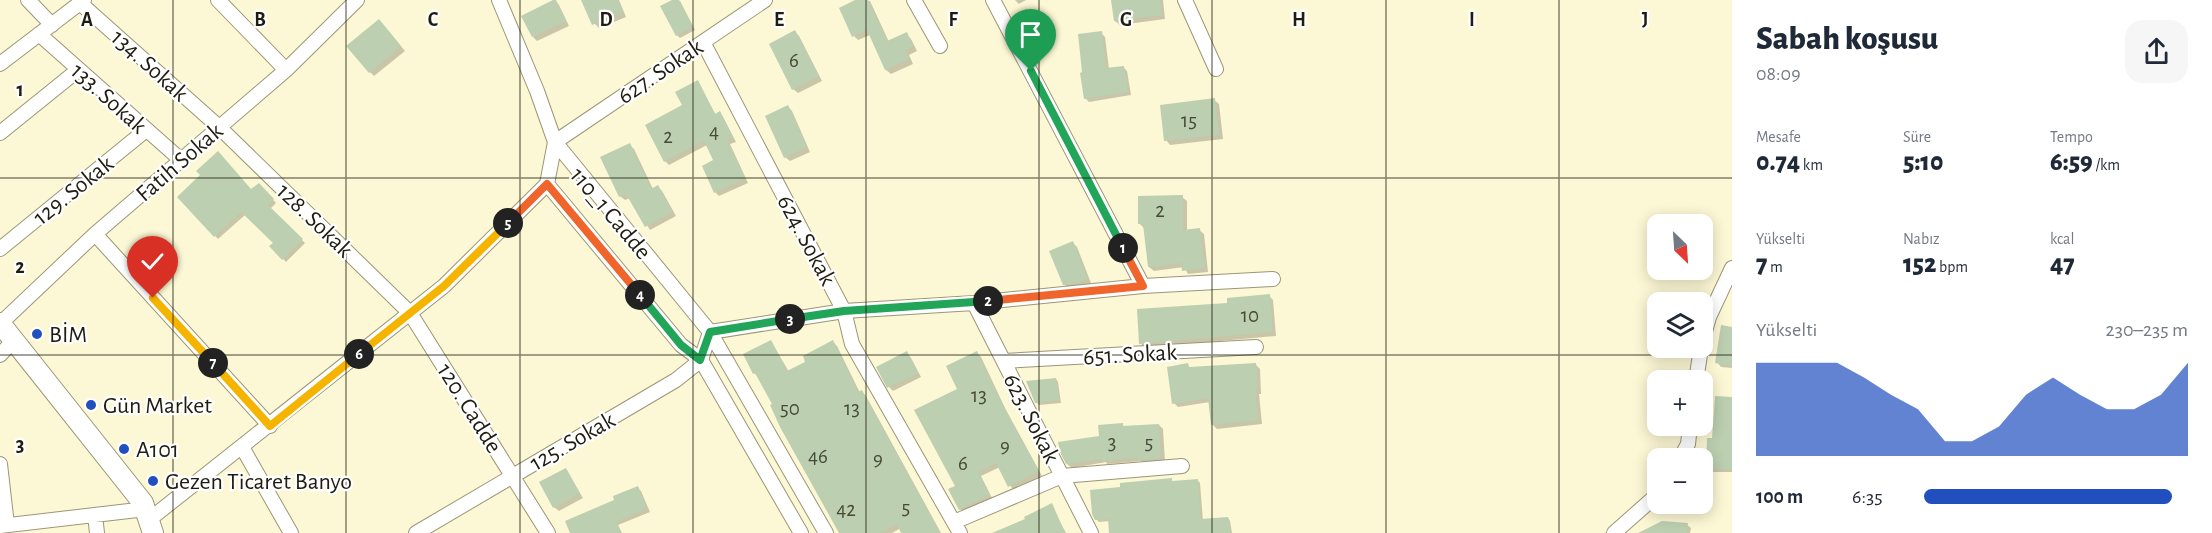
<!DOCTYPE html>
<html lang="tr">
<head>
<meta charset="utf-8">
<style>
  body { margin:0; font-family:"Alegreya Sans",sans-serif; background:#f6f6f7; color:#1f2937; height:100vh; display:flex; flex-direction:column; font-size:22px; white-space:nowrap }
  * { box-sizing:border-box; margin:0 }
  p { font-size:20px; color:#747a83 }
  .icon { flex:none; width:33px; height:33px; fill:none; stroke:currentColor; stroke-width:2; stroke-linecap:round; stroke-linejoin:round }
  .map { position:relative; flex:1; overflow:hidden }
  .sheet { display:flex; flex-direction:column; background:#fff; width:480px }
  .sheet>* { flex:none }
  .needle { width:39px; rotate:155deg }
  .tools { position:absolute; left:1647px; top:214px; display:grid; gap:12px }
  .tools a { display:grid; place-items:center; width:66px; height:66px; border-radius:12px; background:#fff; box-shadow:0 3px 15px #0003; font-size:30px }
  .pin { position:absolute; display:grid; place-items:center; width:51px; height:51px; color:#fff; margin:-62px -26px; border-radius:50% 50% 50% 0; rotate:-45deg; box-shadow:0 0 6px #0007 }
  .pin .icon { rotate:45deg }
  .km { position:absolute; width:30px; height:30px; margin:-15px; border-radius:50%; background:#222; color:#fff; font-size:16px; line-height:30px; text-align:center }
  .round { display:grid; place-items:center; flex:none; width:63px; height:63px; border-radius:18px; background:#f6f6f7 }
  .headline { display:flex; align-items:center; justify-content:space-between; height:102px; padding:0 24px }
  h1 { font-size:33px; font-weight:800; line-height:45px }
  .stats { display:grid; grid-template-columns:repeat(3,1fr); gap:9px; height:102px; padding:6px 24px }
  .stats div { display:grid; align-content:center }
  .stats b { font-size:26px; font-weight:800 }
  .stats small { font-size:16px; font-weight:400 }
  .stats p { font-size:16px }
  .chart { height:168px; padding:12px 24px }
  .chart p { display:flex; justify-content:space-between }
  .chart svg { width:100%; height:108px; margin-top:6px; fill:#2150be; opacity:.7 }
  ul { padding:0 24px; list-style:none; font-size:20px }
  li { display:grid; grid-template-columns:96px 72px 1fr; align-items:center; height:45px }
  li i { height:15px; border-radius:8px; background:#2150be }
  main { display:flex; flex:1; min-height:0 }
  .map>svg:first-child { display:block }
</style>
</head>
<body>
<main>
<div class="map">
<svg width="1732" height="533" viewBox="0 0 1732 533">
  <rect width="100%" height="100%" fill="#fcf7d4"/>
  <path fill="#0003" d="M584,0H619L626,17L599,28L595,24Z
    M675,0L680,1L695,30L680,38L677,35Z
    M859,0L870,1L889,42L906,34L911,39L917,51L909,55L913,64L891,74L886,70L870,35L858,40L854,36Z
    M1015,0H1026L1019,4Z
    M1112,0H1163L1165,19L1120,25L1115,21Z
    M555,1L559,5L569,26L537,41L533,37Z
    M383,25L405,51L374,76L370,72Z
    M795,32L799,36L822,81L798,93L793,89Z
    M1101,33L1105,37L1109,69L1123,67L1127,71L1131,95L1089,102L1085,98Z
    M697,82L716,115L719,113L723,117L736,142L730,144L748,183L719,196L715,192L716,161L707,145L669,165L665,161L684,106Z
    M1214,100L1219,104L1223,139L1170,145L1166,140Z
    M788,107L792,111L810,152L790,161L785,157Z
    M629,145L634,149L653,189L658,187L662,191L676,216L650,230L630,198L625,200L620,196Z
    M259,185L276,203L270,209L305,243L286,262L272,247L275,243L245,215L218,239L179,197L251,191Z
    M1182,197L1187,201V231L1199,230L1204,234L1208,272L1188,274L1184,267L1154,271L1149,267L1144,228L1139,223Z
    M1073,243L1077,247L1091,283L1079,288L1069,289L1064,284Z
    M1269,296L1273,300L1276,336L1145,348L1141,344L1229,304Z
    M1732,328V368L1721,367L1717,362Z
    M771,341L789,372L807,362L833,342L837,346L860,393L862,392L866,396L941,533H903L901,528L892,533H841L759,377L754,373Z
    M907,353L911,358L921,377L893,391L889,387Z
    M977,353L981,357L1005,408L1042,476L1013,490L1000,467L981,476L993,500L964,514L960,509L957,487L959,390Z
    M1255,364L1260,369L1261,394H1259L1262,424L1217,429L1213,425L1210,402L1178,407L1174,403L1188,365L1191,369Z
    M1056,379L1058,382L1061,403L1039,405L1036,402Z
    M1732,399V472H1712L1708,468L1713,440Z
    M1122,424L1125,428L1159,425L1163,429L1165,462L1143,463L1141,461L1107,464L1106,462L1072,468L1067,464L1101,437Z
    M565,469L583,498L559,511L554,507Z
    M1171,480L1174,482L1197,480L1200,483L1203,521L1228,518L1230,521L1232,533H1111L1110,521L1099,522L1096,519Z
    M637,488L641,491L650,512L618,525L622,533H572Z
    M1051,505L1066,533H995L1027,520Z
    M1687,525L1691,528L1690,533H1642Z"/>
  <path fill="#bccfb0" d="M553,0H556L566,21L532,37L521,16Z
    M581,0H618L623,12L592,25Z
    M672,0H679L693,27L676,36L660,6Z
    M855,0H868L887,41L907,32L913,47L905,50L909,59L885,70L867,30L852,37L839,8Z
    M1111,0H1160L1162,15L1114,21Z
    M379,19L401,46L369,73L346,46Z
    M795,30L819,76L792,90L769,44Z
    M1102,31L1106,68L1124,66L1128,92L1084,99L1080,73L1082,72L1078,34Z
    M698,80L715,114L720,111L733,137L727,140L745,178L714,193L702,166L713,160L704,141L664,162L645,125L682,105L675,92Z
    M1215,98L1219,135L1164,141L1160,105Z
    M788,105L807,147L784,158L765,116Z
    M630,143L651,189L658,185L673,212L645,227L626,194L619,197L600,157Z
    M218,151L251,189L259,183L274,199L268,205L303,239L282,260L269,246L273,243L241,212L214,237L177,197L200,175L196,171Z
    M1183,195V230L1200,228L1205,268L1182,271L1181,263L1148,267L1143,224H1138V196Z
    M1073,241L1088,278L1074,284L1063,285L1049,251Z
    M1270,294L1273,332L1139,344L1137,309L1227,303V298Z
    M1721,325L1732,327V366L1715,363Z
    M771,340L787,371L805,362L803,356L833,340L858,392L862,390L940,533H901L897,524L880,533H839L780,427L770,405L772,404L755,373L753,374L743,354Z
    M907,351L918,373L887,388L876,367Z
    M977,351L1001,402L1039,471L1008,487L996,463L978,472L990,495L959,510L948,489L955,486L914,410L957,389L946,366Z
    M1188,363L1189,367L1256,363L1258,390H1255L1258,420L1211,425L1208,398L1172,404L1167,367Z
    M1056,378L1059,400L1035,403L1026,381Z
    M1715,396L1732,397V469H1706L1707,438H1712Z
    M1123,423V426L1159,424L1161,458L1138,460V457L1102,461V459L1066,464L1060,452L1058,442L1099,436L1098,425Z
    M566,468L580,493L553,508L539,482Z
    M1172,478V481L1198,479L1201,519L1228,517L1231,533H1109L1108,519L1095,520L1092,514L1090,490L1120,487V483Z
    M638,486L647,508L616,522L621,533H570L565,521L614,500L613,496Z
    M1052,503L1065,533H992L1025,519L1024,517Z
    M1662,521L1688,523L1687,533H1638Z"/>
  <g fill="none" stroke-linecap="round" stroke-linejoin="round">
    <defs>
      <path id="street" d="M28,0L52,25
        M218,0L286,70
        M499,0L537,91L555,142L710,332L826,533
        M914,0L940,46
        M993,0L1143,286
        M1185,0L1216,69
        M80,3L219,127L410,313L548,533
        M39,34L181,160
        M703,42L844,311L852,344L960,533
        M0,64L84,0
        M0,133L78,70
        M555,142L765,0
        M547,184L681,345L701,360L801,533
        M95,234L270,426
        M0,249L146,130
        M974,303L1091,533
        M0,324L95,234L286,70L357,0
        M1702,342L1709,317L1732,268
        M0,355L14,340
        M1004,361L1256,347
        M1696,381L1701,348
        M242,447L291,533
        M1680,459L1688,444L1690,426
        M0,464L7,525
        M95,515L97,533
        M150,519L444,286L547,184L555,142
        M954,522L1062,476L1182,466
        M0,526L146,509
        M416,533L676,380L701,360L710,332L844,311L974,303L1143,286L1273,279
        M1614,533L1658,494"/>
      <path id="secondary" d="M0,323L143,503L153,533"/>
    </defs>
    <use href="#street" stroke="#9b9676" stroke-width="16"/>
    <use href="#secondary" stroke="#9b9676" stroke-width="22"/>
    <use href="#street" stroke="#fff" stroke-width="14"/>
    <use href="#secondary" stroke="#fff" stroke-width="20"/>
  </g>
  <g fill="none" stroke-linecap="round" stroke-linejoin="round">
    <defs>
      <path id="split-1" d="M1031,71L1123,248"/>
      <path id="split-2" d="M988,301L1143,286L1123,248"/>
      <path id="split-3" d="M790,319L844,311L988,301"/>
      <path id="split-4" d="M640,295L681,345L700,360L710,332L790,319"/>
      <path id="split-5" d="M508,223L547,184L640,295"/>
      <path id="split-6" d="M359,354L444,286L508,223"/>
      <path id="split-7" d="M213,363L270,426L359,354"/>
      <path id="split-8" d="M153,298L213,363"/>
    </defs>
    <use href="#split-1" stroke="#fff" stroke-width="12"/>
    <use href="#split-2" stroke="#fff" stroke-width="12"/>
    <use href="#split-3" stroke="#fff" stroke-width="12"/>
    <use href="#split-4" stroke="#fff" stroke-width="12"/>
    <use href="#split-5" stroke="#fff" stroke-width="12"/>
    <use href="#split-6" stroke="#fff" stroke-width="12"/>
    <use href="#split-7" stroke="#fff" stroke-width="12"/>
    <use href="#split-8" stroke="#fff" stroke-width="12"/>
    <use href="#split-1" stroke="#22a559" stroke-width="8"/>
    <use href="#split-2" stroke="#f0652b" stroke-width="8"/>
    <use href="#split-3" stroke="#22a559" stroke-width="8"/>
    <use href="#split-4" stroke="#22a559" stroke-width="8"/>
    <use href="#split-5" stroke="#f0652b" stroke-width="8"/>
    <use href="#split-6" stroke="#f5b400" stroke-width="8"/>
    <use href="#split-7" stroke="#f5b400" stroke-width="8"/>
    <use href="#split-8" stroke="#f5b400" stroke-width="8"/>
  </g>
  <path fill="none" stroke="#1f1d10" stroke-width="1.5" stroke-opacity="0.55" d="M173,0V533M346,0V533M520,0V533M693,0V533M866,0V533M1039,0V533M1212,0V533M1386,0V533M1559,0V533M0,178H1732M0,355H1732"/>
  <g fill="#2150be" stroke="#fff" stroke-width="2">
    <circle cx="37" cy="334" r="6"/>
    <circle cx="91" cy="405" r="6"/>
    <circle cx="124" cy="449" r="6"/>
    <circle cx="153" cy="481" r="6"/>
  </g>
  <g text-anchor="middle" stroke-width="4.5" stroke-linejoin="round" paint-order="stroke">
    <g font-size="21" fill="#464a38">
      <text x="794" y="67">6</text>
      <text x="1189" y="127">15</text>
      <text x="714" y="138">4</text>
      <text x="668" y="143">2</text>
      <text x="1160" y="217">2</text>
      <text x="1250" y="322">10</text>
      <text x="979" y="402">13</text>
      <text x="790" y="415">50</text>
      <text x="852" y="415">13</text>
      <text x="1112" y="449">3</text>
      <text x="1149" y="449">5</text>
      <text x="1005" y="452">9</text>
      <text x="818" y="463">46</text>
      <text x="878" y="465">9</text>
      <text x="963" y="470">6</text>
      <text x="906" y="514">5</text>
      <text x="846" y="516">42</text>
    </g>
    <g font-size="24" fill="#1f1d10" stroke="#fff">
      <text transform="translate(150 65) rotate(42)" y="8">134. Sokak</text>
      <text transform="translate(660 71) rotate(-34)" y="8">627. Sokak</text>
      <text transform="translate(109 98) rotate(42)" y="8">133. Sokak</text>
      <text transform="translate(179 162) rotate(-41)" y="8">Fatih Sokak</text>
      <text transform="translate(73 190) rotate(-39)" y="8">129. Sokak</text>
      <text transform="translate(611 213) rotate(50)" y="8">110_1 Cadde</text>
      <text transform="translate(315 220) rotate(44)" y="8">128. Sokak</text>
      <text transform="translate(807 240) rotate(62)" y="8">624. Sokak</text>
      <text transform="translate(1130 354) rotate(-3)" y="8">651. Sokak</text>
      <text transform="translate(470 408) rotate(58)" y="8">120. Cadde</text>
      <text transform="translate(1032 418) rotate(63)" y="8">623. Sokak</text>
      <text transform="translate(572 441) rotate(-30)" y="8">125. Sokak</text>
    </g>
    <g font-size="24" fill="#1f1d10" stroke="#fff" text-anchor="start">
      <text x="49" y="342">BİM</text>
      <text x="103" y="413">Gün Market</text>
      <text x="136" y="457">A101</text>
      <text x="165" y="489">Gezen Ticaret Banyo</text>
    </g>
  </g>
  <g font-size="20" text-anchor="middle" font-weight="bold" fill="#1f1d10" stroke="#fff" stroke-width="4.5" stroke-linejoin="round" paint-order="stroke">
    <text x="87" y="26">A</text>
    <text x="260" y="26">B</text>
    <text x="433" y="26">C</text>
    <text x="606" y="26">D</text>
    <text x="779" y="26">E</text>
    <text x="953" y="26">F</text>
    <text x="1126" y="26">G</text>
    <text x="1299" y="26">H</text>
    <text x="1472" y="26">I</text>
    <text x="1645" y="26">J</text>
    <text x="20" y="96">1</text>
    <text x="20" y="273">2</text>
    <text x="20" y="451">3</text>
  </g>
</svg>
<div class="tools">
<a><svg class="needle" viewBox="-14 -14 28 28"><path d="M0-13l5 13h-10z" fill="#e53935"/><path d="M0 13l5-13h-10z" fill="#747a83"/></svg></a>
<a><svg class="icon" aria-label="layers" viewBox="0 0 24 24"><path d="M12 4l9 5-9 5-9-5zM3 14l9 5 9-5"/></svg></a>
<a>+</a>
<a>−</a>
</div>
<div class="pin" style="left:1031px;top:71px;background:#1e9e55"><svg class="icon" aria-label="arrive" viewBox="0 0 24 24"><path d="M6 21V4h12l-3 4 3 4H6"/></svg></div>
<div class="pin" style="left:153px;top:298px;background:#d93025"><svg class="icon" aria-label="check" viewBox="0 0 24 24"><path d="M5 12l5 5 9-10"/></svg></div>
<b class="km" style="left:1123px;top:248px">1</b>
<b class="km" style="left:988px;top:301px">2</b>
<b class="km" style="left:790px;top:319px">3</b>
<b class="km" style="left:640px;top:295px">4</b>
<b class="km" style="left:508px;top:223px">5</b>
<b class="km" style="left:359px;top:354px">6</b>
<b class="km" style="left:213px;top:363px">7</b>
</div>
<section class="sheet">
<div class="headline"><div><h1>Sabah koşusu</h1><p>08:09</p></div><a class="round"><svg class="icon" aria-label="share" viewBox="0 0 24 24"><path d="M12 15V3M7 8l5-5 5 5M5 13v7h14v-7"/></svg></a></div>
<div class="stats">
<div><p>Mesafe</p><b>0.74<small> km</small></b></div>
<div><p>Süre</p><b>5:10</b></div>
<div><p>Tempo</p><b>6:59<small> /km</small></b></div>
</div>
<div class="stats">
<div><p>Yükselti</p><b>7<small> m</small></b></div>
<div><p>Nabız</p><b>152<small> bpm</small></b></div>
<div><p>kcal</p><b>47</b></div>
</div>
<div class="chart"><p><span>Yükselti</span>230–235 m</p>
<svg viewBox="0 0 160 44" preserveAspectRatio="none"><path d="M0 44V6L10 6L20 6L30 6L40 12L50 19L60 25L70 38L80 38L90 32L100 19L110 12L120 19L130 25L140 25L150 19L160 6V44z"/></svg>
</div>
<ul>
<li><b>100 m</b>6:35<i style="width:94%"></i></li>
</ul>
</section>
</main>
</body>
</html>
